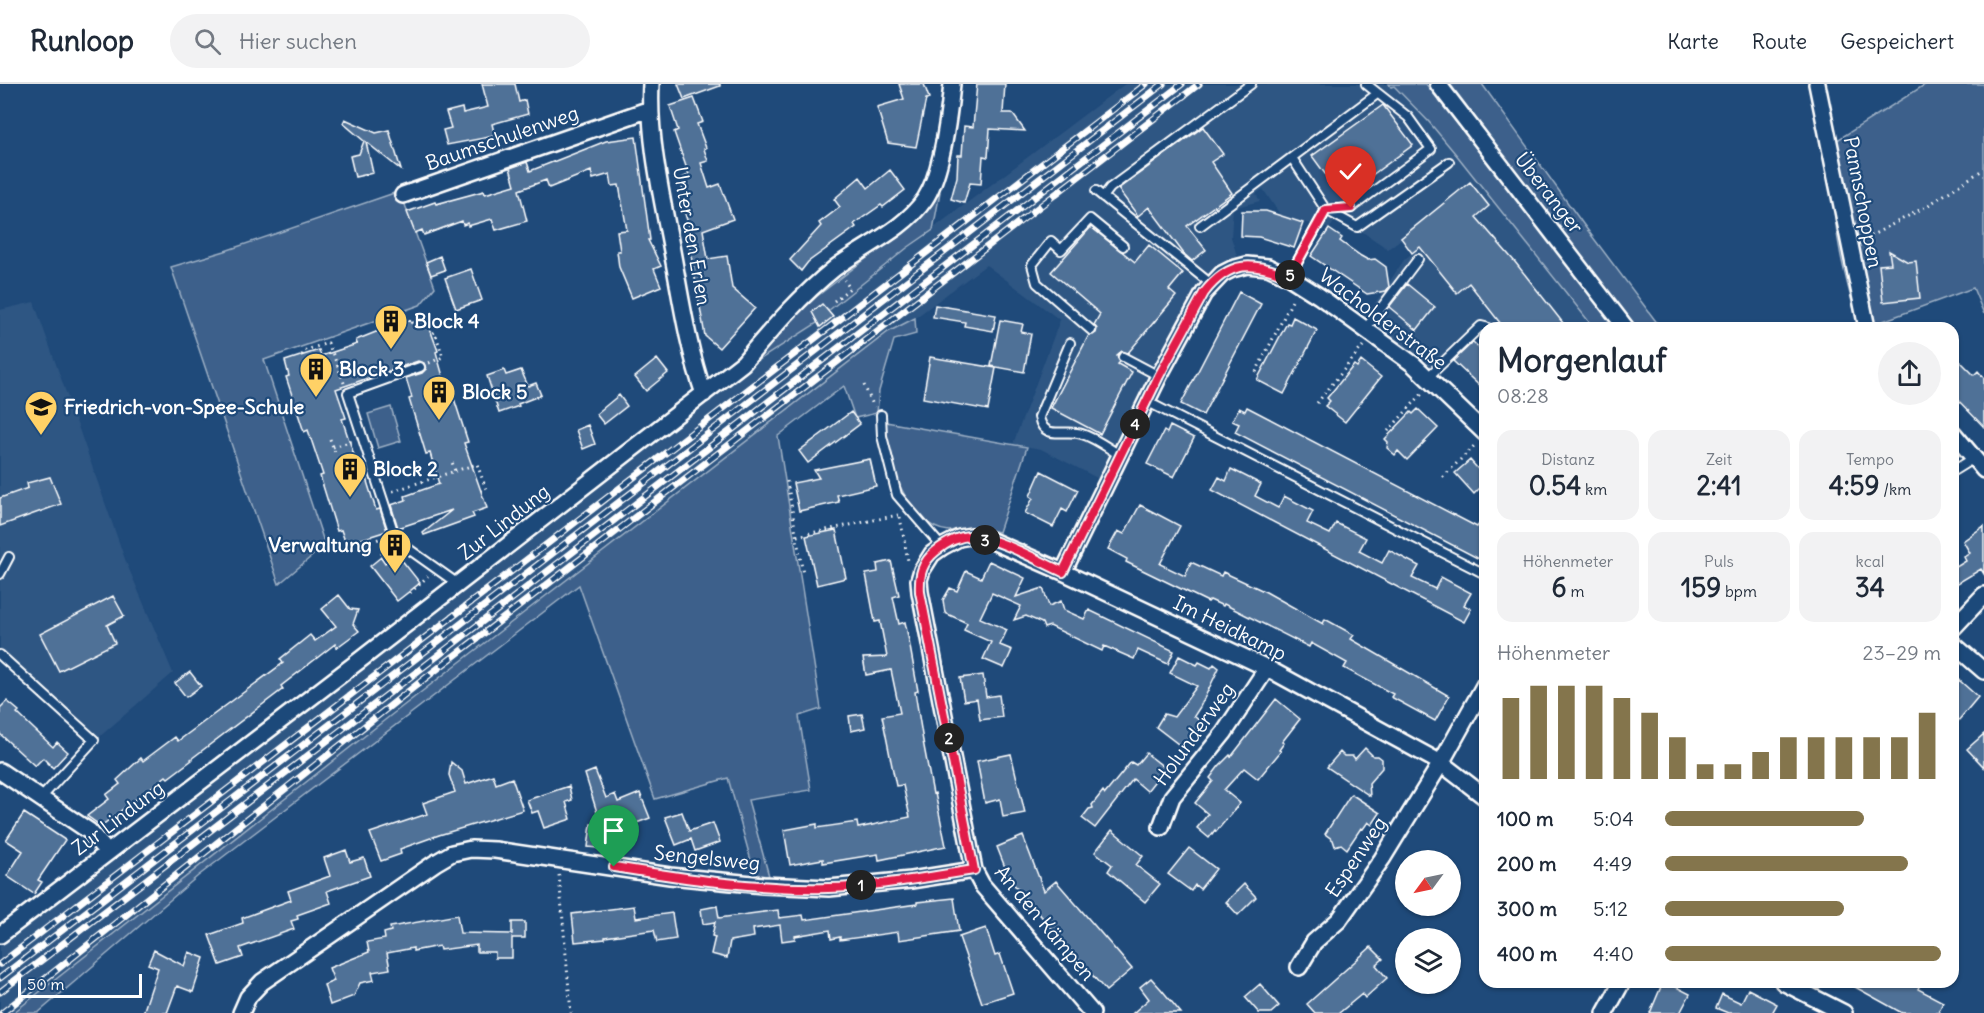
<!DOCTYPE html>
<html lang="de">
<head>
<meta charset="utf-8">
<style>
  body { margin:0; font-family:Delius,sans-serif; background:#f2f2f3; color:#1f2937; height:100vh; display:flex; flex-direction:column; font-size:22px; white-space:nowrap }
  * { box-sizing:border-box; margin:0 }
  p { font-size:20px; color:#747a83 }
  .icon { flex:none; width:33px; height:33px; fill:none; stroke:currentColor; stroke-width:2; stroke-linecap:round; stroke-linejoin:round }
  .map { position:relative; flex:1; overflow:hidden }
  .details { position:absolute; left:1479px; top:238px; width:480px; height:666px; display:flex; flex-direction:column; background:#fff; border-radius:18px; box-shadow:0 2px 4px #0004 }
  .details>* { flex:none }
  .needle { width:39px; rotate:237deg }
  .buttons { position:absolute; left:1395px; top:766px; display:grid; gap:12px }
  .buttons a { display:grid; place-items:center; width:66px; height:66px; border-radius:50%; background:#fff; box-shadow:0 2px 4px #0004; font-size:30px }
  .scale { position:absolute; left:18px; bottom:15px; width:124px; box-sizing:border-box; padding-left:6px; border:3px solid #fff; border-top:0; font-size:16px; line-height:21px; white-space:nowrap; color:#fff; -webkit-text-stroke:4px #1f4a7a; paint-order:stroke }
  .pin { position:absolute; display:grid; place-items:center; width:51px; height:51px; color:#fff; margin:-62px -26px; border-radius:50% 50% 50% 0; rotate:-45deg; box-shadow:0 0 6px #0007 }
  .pin .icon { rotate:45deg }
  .km { position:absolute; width:30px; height:30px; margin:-15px; border-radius:50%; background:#222; color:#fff; font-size:16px; line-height:30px; text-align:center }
  .round { display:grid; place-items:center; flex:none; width:63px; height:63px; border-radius:32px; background:#f2f2f3 }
  .headline { display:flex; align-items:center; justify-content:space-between; height:102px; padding:0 18px }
  h1 { font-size:33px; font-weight:700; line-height:45px }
  .stats { display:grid; grid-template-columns:repeat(3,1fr); gap:9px; height:102px; padding:6px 18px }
  .stats div { display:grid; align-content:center; border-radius:15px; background:#f2f2f3; text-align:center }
  .stats b { font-size:26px; font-weight:700 }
  .stats small { font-size:16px; font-weight:400 }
  .stats p { font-size:16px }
  .chart { height:168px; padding:12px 18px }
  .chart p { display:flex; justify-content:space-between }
  .chart svg { width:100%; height:108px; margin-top:6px; stroke:#84754c; stroke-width:6 }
  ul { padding:0 18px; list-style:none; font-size:20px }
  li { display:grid; grid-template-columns:96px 72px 1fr; align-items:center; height:45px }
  li i { height:15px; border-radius:8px; background:#84754c }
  header { display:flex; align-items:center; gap:36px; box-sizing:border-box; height:84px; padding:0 30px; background:#fff; border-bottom:2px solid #e0e1e3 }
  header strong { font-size:28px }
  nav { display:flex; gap:33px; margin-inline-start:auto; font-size:21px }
  .search { width:420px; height:54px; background:#f2f2f3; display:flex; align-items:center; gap:15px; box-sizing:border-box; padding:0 21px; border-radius:33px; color:#747a83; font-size:22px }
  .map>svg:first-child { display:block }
</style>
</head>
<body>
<header>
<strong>Runloop</strong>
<div class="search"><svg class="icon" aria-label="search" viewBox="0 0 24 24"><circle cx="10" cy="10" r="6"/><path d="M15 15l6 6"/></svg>Hier suchen</div>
<nav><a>Karte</a><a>Route</a><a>Gespeichert</a></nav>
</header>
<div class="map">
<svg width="1984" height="929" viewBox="0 0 1984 929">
  <rect width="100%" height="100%" fill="#1f4a7a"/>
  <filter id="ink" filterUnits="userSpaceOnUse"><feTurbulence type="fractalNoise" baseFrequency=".0167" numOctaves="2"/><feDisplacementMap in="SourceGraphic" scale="12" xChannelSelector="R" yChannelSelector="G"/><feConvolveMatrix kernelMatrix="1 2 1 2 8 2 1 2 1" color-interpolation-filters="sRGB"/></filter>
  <g filter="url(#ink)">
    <path fill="#2e5683" d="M1125,0H1389L1391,3L1394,2L1429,38L1459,74L1594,244H1497L1479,239L1429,290L1363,237L1404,176L1412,169L1401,155L1388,165L1339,132L1329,145L1281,132L1263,105L1256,110L1260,117L1233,124L1231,153L1239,178L1218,188L1101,396L1041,365L1013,360L1060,236L986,181L915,234L888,248L390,632L13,929H0V858L745,285L817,239L828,227L907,164Z
      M34,218L126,478L173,589L90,661L0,579V226Z"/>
    <path fill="#3c618b" stroke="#9eb0c5" stroke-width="1.5" d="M1389,0H1426L1617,244H1594L1459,74L1429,38L1394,2L1391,3Z
      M1450,0H1482L1583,140L1661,244H1635Z
      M1926,0H1984V230L1973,204L1872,241L1834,58Z
      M935,104L940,108L933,146L907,164L828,227L817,239L745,285L786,241L816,213L911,140Z
      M1834,105L1864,244H1859C1847,199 1833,152 1834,105Z
      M400,107L435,203L420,221L264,276L325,461L279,500L171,183L225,167Z
      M915,234L916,250L894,256L879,307L877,329L855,334L844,302L778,352L821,625L799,632L811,706L748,716L769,792L755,791L728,694L655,715L579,501L198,792L38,929H13L390,632L888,248Z
      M391,323L401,357L378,364L368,330Z
      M886,338L1027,363L999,448C990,446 981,444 972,444C964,444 956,447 949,447C908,444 883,372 886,338Z"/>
    <path fill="#507197" stroke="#fff" stroke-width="1.5" d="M482,0H515L519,18L525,16L528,30L492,40L495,52L447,61L443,46L451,44L446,28L462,24L463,29L488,23Z
      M678,0H720V2L684,15Z
      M899,0H924L929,14L926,15L916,63L888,59L877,23L904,15Z
      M977,0H1005L1003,29H1012L1025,47L990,45L988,73L983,72L981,100L970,99L964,119L951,115L957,93L958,71H962L964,42L973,43Z
      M694,14L703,38L697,40L706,64L704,65L708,77L701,79L709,104L720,100L733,135L703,146L708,175L727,172L732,204L755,224L719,264L705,252L689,159L694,157L685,130L691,128L679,95L689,91L674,48L678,46L670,22Z
      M1383,21L1413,61L1342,113L1312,72Z
      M345,35L376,49L389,46L401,86L366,58L373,89L355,93L350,72L359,70L364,57L343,39Z
      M1203,43L1223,70L1211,78L1232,109L1187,142L1206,166L1192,177L1184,170L1149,123L1138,132L1118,105Z
      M636,53L650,156H648L661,182L654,185L661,202L632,214L619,183L617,167H620L617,147L627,146L619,101L612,102L610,90L593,95L591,87L549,104L546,96L519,106L527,137L496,146L492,135L468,142V139L463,141L462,137L424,151L422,146L415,149L407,128L435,118L436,120L484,107L485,110L515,101L510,84L527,78L530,87L606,57Z
      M890,86L905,106L883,123L881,121L854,140L856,143L808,178L801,187L790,176L821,142L819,139L840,123L834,115L860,93L868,104Z
      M1470,98L1489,122L1476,133L1515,178L1567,244H1504L1469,199L1457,209L1420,163L1412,169L1401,154Z
      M1242,127H1266L1303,139L1294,164L1259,153L1241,152Z
      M1091,143L1135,178L1149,161L1183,189L1169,206L1176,212L1128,269L1122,267L1117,271L1120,278L1118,280L1132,288L1100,350L1051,324L1089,251L1096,249L1097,245L1094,241L1100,230L1051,188Z
      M1329,145L1342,154L1340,157L1361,172L1368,176L1375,175L1386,183L1389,203L1386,207L1367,210L1311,172Z
      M1889,167L1908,178L1916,177L1920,214L1883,218L1879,181L1891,180Z
      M440,172L445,186L431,191L426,178Z
      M471,185L482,216L456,225L445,194Z
      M1407,200L1435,223L1417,246L1389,223Z
      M1239,208L1261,220L1203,331L1181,320Z
      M822,220L833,233L820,243L812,228Z
      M935,221L996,231L993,247L964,242L965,238L933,233Z
      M1293,233L1317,246L1284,310L1257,296L1287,239L1290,240Z
      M426,234L438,267L436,268L446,303L450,302L468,358L464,359L487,424L472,429L474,433L424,451L423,449L452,426L398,444L391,421L406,416L405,412L439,400L430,369L426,370L409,315L412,314L406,294L422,289L426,285L424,279L418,277L336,305L346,334L342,335L357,380L361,378L376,426L380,425L387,447L346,460L341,446L337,447L320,392L323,391L308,346L304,348L286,293L289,292L285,277L319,266L321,272L357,260L356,256L376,248L410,236L411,239Z
      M1000,236L1023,240L1021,248L1031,250L1024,288L991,282Z
      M1473,258L1485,269V307L1453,277Z
      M1953,270L1974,291L1978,287L1984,294V343L1953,311Z
      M930,273L996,284L988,326L923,314Z
      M657,275L668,289L646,307L635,293Z
      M1361,277L1381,293L1345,338L1325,322L1330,317L1327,314L1354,281L1357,283Z
      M504,286L506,291L521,286L528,302L536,299L541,311L518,320L519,322L499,329L487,292Z
      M619,311L627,322L604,340L596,330Z
      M1247,323L1477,443L1485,432V478L1235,348L1239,340L1232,337L1239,324L1245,327Z
      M1418,325L1438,344L1407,376L1398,367L1395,371L1387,364L1388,358L1385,355L1411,328L1413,330Z
      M851,328L860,340L808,379L799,367Z
      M588,341L595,360L583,365L576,346Z
      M1170,342L1194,354L1174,393L1147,380L1164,347L1167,349Z
      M870,375L876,402L837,411L839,418L799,427L793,399L819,394L814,386Z
      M1470,376L1485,393V399L1474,410L1455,389Z
      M1231,385L1261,400L1255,412L1278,424L1284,412L1313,427L1307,439L1330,450L1336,439L1366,454L1359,467L1382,479L1389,466L1419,482L1412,494L1435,505L1441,493L1471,509L1464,521L1471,525L1464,538L1212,406L1219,393L1226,397Z
      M1041,387L1078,406L1067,428L1062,425L1053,443L1025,429L1033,414L1030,412Z
      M50,393L61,420L0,442V414L28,404L27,399Z
      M1140,421L1180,442L1160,480L1185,492L1191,478L1221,492L1223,488L1266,508L1323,540L1325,535L1354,551L1351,555L1449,612L1435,637L1391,613L1393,610L1344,584L1347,579L1311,559L1309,563L1224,520L1223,522L1210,516L1208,518L1126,478L1127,475L1108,465L1118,447L1124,450Z
      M1984,442V490L1981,485L1953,502V485L1966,477L1964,473L1970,469L1963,457Z
      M836,446L846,494L817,501L806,452Z
      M397,470L420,499L397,517L370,482L381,473L385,479Z
      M891,477L899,511L893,513L899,540L905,538L909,557L918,607L915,608L923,657L933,710L935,709L946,762L879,776L878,770L823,779V775L790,781L784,746L817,740V744L857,738L858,744L910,733L903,701L896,702L882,632L900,629L891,586L866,591L863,574L887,573L880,537L875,538L866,490L878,488L877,480Z
      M989,477L1025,494L1016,513L1043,504L1049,522L1061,517L1064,526L1084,535L1089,526L1174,567L1168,580L1138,566L1134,575L1104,562L1102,567L1050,542L1044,544L1042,539L1026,532L1014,536L1021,522L992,509L980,534L1007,546L1000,561L1012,566L1004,584L983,575L991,558L964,546L967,539L945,529L943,516L950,504L957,507L966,487L981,494Z
      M339,511L350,525L358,526L353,540L359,547L336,564L335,560L281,602L283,605L191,675L192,676L168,694L166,692L101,742L87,732L109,715L106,711L120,700L117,696L141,674L143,677L175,653L178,657L283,579L280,575L310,551L315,557L336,542L322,525Z
      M113,512L124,532L107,541L115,559L59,587L40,550Z
      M1179,572L1197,581L1199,578L1211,584L1214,580L1219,584L1200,623L1194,632L1201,638L1182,663L1156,643L1164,630L1174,633L1197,602L1170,589Z
      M190,588L201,602L186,613L175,599Z
      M983,591L986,613L999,611L1002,633L980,636L977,615L964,617L960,594Z
      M1959,596L1978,613L1953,643V603Z
      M1276,615L1300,635L1282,658L1284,659L1279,666L1281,667L1258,695L1244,684L1224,706L1240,719L1216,748L1215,746L1209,754L1197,744L1208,730L1195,719L1213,697L1210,694L1219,682L1230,671L1231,673Z
      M7,617L19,627L17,629L53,663L57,658L68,668L53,684L43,674L35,682L0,650V624Z
      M862,630L865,644L851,647L849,632Z
      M1984,650V683L1967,665Z
      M1365,664L1373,672H1378L1382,675V684L1369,699L1370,712L1327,683L1340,668L1344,672H1353L1355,675Z
      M1146,669L1165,684L1147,707L1133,695L1095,744L1082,734L1089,725L1093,724L1092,721L1103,707L1105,710L1131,678L1136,681Z
      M1011,670L1025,729L1003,733L1000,715L985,719L977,677Z
      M451,678L462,687L466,700L493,691L496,700L512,694L523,726L439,751L400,765L401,770L381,777L370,749L427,730L423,719L455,708L449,691Z
      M595,686L606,714L615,710L618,718L640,709L650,734L623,744L617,743L612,774L609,765L588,763L591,740L601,741L585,690Z
      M569,702L572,716L566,718L571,735L544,744L538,727L532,729L527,716Z
      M1351,710L1380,729L1372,741L1368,738L1363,745L1361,744L1347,765L1341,760L1335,762L1333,756L1325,750Z
      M682,728L689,747L713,739L720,758L695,767L691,755L676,761L665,733Z
      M24,729L65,756L38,796L42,798L34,810L7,792L23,767L6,756Z
      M1112,746L1143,772L1136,781L1160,800L1145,818L1108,787L1112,781L1095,768Z
      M1023,752L1044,807L1056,797L1132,885L1106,907L1010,796L997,763Z
      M1189,764L1216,785L1200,805L1195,801L1191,807L1168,790Z
      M346,766L350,778L364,774L370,792L327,807L331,819L297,831L298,835L291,837L294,845L240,864L243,873L220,881L209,851L243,839L242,834L291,816L288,807L330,792L324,774Z
      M1244,800L1256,813L1238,831L1226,818Z
      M954,814L959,847L899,856L898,848L840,856V853L831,855L830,846L795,852V855L782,857L780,841L753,845L754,853L730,857L727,874L711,870L715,853L712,852L715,838L703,840L701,825L717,822L719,834L778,826L779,834L803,831L804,836L917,820V818Z
      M634,822L636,834L672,829L676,855L657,858L654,846L605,853V855L575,858L572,830Z
      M457,831L460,849L512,850V838H525V854H512V874H495V868H477V861L440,866L439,862L413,867V864L387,869L390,885L372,888L374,896L360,899L354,912L330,921L324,901L334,897L329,884L369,868L367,858L385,855L384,849L391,847L390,843Z
      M986,844L995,872L1000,870L1013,909L982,919L959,853Z
      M1371,863L1383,875L1376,881L1387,894L1365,914L1362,910L1339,929H1315L1307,920Z
      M154,866L184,882L189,868L204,874L193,908L177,902L167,929H143L158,884L148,880Z
      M1151,894L1161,905L1181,929H1133L1149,915L1140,903Z
      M1663,898H1678L1676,903L1690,910L1680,929H1650Z
      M1846,898H1921L1918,905L1943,918L1938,929H1902Z
      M1260,900L1279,922L1271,929H1259L1245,913Z
      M1748,905L1777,920L1772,929H1728L1716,924L1722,910L1741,919Z"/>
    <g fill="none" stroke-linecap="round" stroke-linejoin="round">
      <defs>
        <path id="service" d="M1096,107L1211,200
          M1103,113L1110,104L1251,0
          M1326,126L1351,124L1431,65L1408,33L1366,0
          M1328,127L1357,143L1449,78
          M1200,142L1377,10
          M1289,193L1326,126L1292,74
          M1366,244L1418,175
          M1091,246L1037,199L1032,181L1051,157L1061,166L1090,135L1123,162
          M1070,259L1039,333C1044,358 1065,344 1082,350C1095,354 1108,364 1120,371
          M1123,273L1159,292
          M420,283L348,309L396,456L458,500
          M1428,293L1481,242L1489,244
          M1146,317L1485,490
          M881,331L882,352L897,411L942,463
          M1953,387L1974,374
          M0,490L9,473
          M0,571L94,656L41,714"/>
        <path id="minor" d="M651,0C648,55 662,113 672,167C681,215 688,264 704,310
          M1438,0L1626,244
          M1817,0L1867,244
          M403,111L650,25
          M1953,349L1984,386
          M1063,488L1159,292L1204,209L1222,190L1232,185L1247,181L1268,183L1289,193L1319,212L1413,280L1485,349
          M1953,544L1984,511
          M1953,560L1984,587
          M0,687L89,747L107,768
          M1161,743L1172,713L1224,649L1267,584
          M0,851L360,576L743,279C771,246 801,211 835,184C864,162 904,146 925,115C942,89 949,31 952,0
          M1299,883L1314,858L1339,836L1382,775L1441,679L1485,600
          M1783,898L1844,929
          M241,929L248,913L262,898L435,779L452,769L471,765L495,766L670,792L763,801L829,804L911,796L974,786
          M1092,929L982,801L974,786L920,508L919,496L922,486L932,470L942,463L959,454L971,452L992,457L1063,488L1267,584L1441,679L1485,713
          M1605,929L1622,898"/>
      </defs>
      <use href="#service" stroke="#fff" stroke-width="12"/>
      <use href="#minor" stroke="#fff" stroke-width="20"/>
      <path stroke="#fff" stroke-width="3" stroke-dasharray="1.5 4.5" stroke-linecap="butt" d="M1865,155L1927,122L1984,85
        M834,217L850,204L844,196
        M302,271L303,267L328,259L339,285
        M429,279L443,273L435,248L432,250
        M1256,288L1293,215
        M344,299L339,285L349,282
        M864,301L874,323
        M1317,319L1363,262
        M1388,347L1422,310
        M330,355L336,371
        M333,363L353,357
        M455,387L477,380L486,405L481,407
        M1443,393L1475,361
        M787,397L803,490
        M393,407L455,387L452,378
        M900,433L908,477
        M797,452L898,431
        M364,455L365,460L384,453
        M387,462L379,467L388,475
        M410,509L428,492
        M559,791L571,929"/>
      <use href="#service" stroke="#1f4a7a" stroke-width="8"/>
      <use href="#minor" stroke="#1f4a7a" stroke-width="15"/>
      <defs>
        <path id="rail" d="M0,880L1146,0
          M0,894L1163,0
          M0,908L1182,0
          M2,929L419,599L1199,0"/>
      </defs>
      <use href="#rail" stroke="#fff" stroke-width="7"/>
      <use href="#rail" stroke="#1f4a7a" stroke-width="4.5" stroke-dasharray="14" stroke-linecap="butt"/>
    </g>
  </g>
  <g fill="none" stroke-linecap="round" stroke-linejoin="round" filter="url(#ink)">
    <defs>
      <path id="route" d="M614,783C682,794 759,806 828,804C877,803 926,793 974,786L920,508C919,491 922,478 936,467C946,459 958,452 971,452C996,453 1039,477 1063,488L1159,292L1204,209C1229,176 1254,177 1289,193L1326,126L1351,124"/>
    </defs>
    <use href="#route" stroke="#fff" stroke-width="12"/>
    <use href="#route" stroke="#e11d48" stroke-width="8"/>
  </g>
  <defs>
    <symbol id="building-pin" viewBox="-11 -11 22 30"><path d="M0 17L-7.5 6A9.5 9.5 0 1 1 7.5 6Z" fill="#ffd166" stroke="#1f4a7a"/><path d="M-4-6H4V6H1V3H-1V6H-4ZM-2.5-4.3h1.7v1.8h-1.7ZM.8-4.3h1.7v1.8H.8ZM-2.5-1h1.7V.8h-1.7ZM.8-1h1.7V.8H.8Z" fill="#111"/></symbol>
    <symbol id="school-pin" viewBox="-11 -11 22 30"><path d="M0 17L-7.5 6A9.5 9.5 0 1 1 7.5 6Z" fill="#ffd166" stroke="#1f4a7a"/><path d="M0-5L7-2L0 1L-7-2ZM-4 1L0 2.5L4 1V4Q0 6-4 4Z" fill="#111"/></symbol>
  </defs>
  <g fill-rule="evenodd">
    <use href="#building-pin" x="372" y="218" width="38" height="52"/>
    <use href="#building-pin" x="297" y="266" width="38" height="52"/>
    <use href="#building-pin" x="420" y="289" width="38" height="52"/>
    <use href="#school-pin" x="22" y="304" width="38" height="52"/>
    <use href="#building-pin" x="331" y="366" width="38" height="52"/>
    <use href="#building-pin" x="376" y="442" width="38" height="52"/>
  </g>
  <g text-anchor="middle" stroke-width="4.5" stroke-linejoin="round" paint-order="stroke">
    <g font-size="20" fill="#fff" stroke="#1f4a7a">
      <text transform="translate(502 54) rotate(-19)" y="7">Baumschulenweg</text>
      <text transform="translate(1549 109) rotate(52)" y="7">Überanger</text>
      <text transform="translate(1863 118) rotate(79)" y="7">Pannschoppen</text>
      <text transform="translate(692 152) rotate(80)" y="7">Unter den Erlen</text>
      <text transform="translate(1383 235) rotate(37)" y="7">Wacholderstraße</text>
      <text transform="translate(504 438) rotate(-38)" y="7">Zur Lindung</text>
      <text transform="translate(1230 544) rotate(26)" y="7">Im Heidkamp</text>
      <text transform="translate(1194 650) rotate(-54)" y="7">Holunderweg</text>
      <text transform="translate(118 734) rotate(-37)" y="7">Zur Lindung</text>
      <text transform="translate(1356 773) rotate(-56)" y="7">Espenweg</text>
      <text transform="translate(707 774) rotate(6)" y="7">Sengelsweg</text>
      <text transform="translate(1045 839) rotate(50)" y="7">An den Kämpen</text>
    </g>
    <g font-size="20" font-weight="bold" fill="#fff" stroke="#1f4a7a" text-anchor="start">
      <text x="414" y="244">Block 4</text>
      <text x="339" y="292">Block 3</text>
      <text x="462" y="315">Block 5</text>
      <text x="64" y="330">Friedrich-von-Spee-Schule</text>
      <text x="373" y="392">Block 2</text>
      <text x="372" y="468" text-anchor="end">Verwaltung</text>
    </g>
  </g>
</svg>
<div class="buttons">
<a><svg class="needle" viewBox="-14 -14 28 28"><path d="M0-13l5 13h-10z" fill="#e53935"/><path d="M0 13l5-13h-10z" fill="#747a83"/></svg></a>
<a><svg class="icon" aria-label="layers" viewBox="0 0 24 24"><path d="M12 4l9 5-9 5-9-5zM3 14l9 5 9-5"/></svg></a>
</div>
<div class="scale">50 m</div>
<div class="pin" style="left:614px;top:783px;background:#1e9e55"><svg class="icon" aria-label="arrive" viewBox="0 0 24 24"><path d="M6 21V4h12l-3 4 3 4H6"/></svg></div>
<div class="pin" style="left:1351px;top:124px;background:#d93025"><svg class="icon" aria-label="check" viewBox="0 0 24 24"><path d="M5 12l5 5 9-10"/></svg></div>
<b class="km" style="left:861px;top:801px">1</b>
<b class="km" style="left:949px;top:654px">2</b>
<b class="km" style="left:985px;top:456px">3</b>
<b class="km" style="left:1135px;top:340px">4</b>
<b class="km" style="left:1290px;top:191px">5</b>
<section class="details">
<div class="headline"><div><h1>Morgenlauf</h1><p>08:28</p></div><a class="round"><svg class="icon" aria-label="share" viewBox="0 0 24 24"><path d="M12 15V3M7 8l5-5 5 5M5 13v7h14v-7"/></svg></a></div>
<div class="stats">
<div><p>Distanz</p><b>0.54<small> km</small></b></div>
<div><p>Zeit</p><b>2:41</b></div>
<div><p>Tempo</p><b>4:59<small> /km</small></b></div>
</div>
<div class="stats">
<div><p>Höhenmeter</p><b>6<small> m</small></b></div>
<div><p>Puls</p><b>159<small> bpm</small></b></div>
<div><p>kcal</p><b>34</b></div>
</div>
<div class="chart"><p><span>Höhenmeter</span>23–29 m</p>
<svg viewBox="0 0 160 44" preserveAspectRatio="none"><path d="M5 44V11M15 44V6M25 44V6M35 44V6M45 44V11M55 44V17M65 44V27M75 44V38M85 44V38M95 44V33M105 44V27M115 44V27M125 44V27M135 44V27M145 44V27M155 44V17"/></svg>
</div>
<ul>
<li><b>100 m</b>5:04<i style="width:72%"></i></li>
<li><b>200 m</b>4:49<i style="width:88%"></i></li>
<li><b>300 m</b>5:12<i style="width:65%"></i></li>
<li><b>400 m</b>4:40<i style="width:100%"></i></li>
</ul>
</section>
</div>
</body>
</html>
